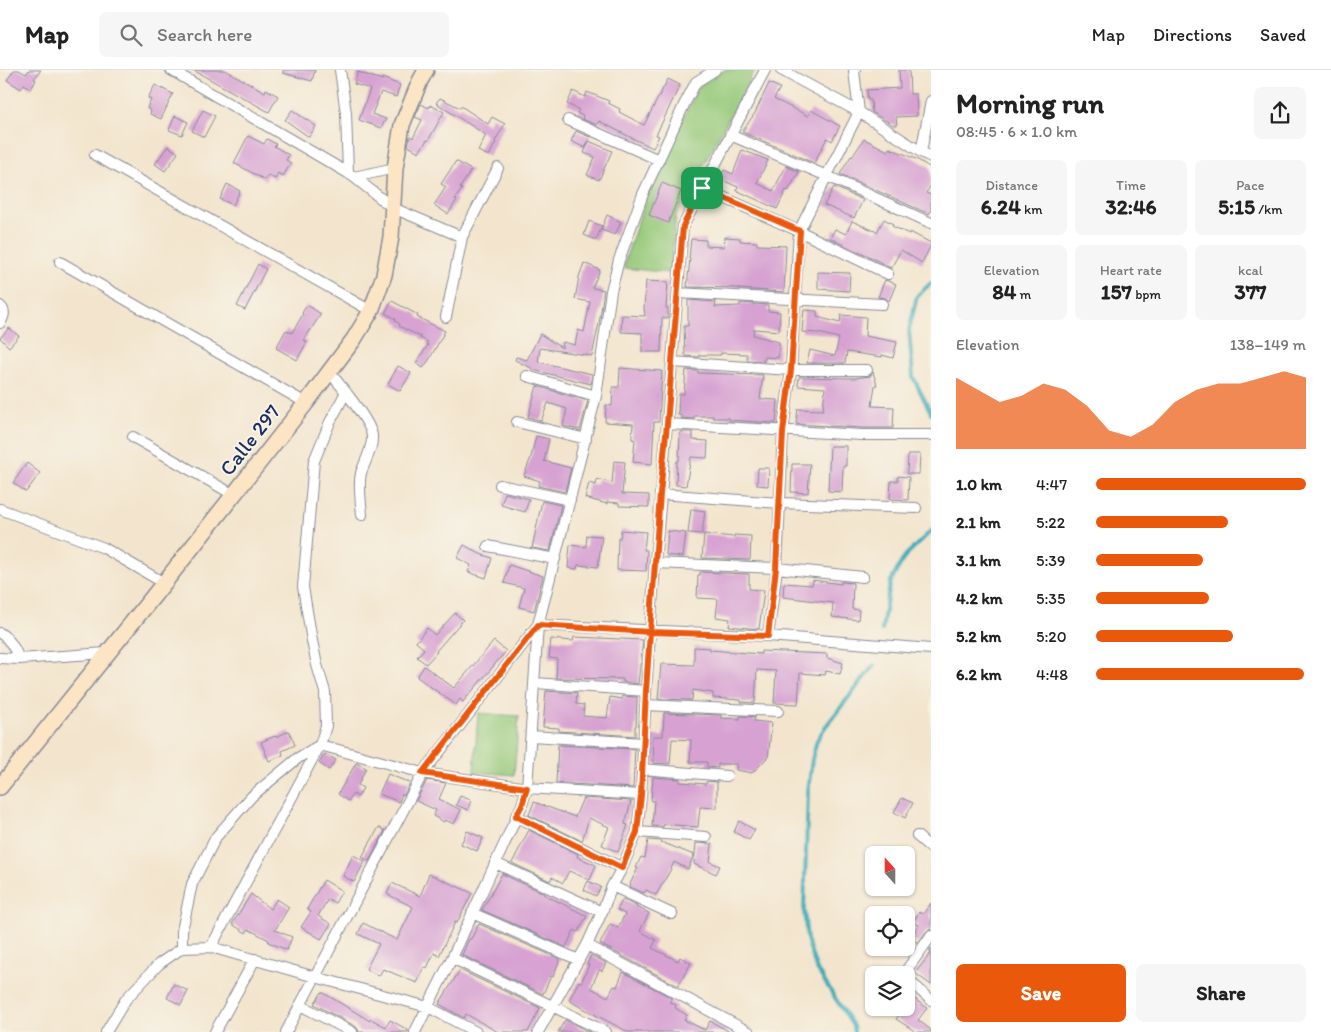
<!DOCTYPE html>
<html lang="en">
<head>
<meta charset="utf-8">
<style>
  body { margin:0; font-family:Itim,sans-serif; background:#f6f6f6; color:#222; height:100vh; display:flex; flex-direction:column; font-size:19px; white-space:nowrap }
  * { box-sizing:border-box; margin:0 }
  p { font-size:16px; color:#767676 }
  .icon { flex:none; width:28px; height:28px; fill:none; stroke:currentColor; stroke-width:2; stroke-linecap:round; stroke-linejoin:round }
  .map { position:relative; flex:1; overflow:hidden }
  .details { display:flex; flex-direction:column; background:#fff; width:400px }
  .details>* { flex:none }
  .needle { width:32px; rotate:339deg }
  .tools { position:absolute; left:865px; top:776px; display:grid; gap:10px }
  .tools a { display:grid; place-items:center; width:50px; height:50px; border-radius:8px; background:#fff; box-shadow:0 1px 4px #0004; font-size:25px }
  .pin { position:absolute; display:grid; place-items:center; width:42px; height:42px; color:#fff; margin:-21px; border-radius:10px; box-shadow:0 2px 8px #0006 }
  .round { display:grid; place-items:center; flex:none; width:52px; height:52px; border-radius:8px; background:#f6f6f6 }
  .overview { display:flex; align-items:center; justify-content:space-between; height:85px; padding:0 25px }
  h1 { font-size:28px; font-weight:700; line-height:38px }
  .stats { display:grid; grid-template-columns:repeat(3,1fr); gap:8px; height:85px; padding:5px 25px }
  .stats div { display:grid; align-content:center; border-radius:8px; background:#f6f6f6; text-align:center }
  .stats b { font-size:21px; font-weight:700 }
  .stats small { font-size:14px; font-weight:400 }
  .stats p { font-size:14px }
  .chart { height:140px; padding:10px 25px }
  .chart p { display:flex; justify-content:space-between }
  .chart svg { width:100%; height:90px; margin-top:5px; fill:#ea580c; opacity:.7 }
  .cta { display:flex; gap:10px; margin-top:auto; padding:10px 25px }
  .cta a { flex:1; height:58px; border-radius:8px; background:#ea580c; color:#fff; font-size:20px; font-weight:700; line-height:58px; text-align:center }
  .cta a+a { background:#f6f6f6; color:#222 }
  ul { padding:0 25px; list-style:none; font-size:16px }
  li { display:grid; grid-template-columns:80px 60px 1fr; align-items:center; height:38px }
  li i { height:12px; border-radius:6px; background:#ea580c }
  header { display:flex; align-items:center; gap:30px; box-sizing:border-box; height:70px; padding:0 25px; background:#fff; border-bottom:1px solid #e0e0e0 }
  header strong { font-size:24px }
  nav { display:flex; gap:28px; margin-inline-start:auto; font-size:18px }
  .search { width:350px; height:45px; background:#f6f6f6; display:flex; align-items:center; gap:12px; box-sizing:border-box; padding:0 18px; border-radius:8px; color:#767676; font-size:19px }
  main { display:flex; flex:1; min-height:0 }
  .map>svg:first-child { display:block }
</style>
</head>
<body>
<header>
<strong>Map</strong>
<div class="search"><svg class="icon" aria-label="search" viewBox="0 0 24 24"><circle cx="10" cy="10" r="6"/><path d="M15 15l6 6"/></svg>Search here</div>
<nav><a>Map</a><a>Directions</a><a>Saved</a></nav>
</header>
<main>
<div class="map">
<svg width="931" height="962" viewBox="0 0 931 962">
  <rect width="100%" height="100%" fill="#f7f3e8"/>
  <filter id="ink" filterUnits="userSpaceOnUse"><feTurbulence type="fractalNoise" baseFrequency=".02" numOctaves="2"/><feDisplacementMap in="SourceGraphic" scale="10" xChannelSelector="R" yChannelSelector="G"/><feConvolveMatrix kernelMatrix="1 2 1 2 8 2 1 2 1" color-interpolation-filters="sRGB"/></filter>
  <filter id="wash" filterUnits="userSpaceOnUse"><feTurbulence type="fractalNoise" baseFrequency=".0096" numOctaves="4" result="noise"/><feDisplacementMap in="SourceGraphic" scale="20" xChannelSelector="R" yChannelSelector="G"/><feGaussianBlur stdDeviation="1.12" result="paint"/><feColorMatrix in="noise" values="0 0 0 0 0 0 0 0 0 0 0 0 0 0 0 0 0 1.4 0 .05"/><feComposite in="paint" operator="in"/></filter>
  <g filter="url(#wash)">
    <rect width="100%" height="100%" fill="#f3e5cd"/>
    <path fill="#96c979" stroke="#587c6c" d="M725,0H755L676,145L670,203L624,198L627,184L646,129L675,65L699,16Z
      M478,643L519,646L514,705L474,702Z"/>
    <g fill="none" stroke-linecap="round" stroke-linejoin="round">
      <path stroke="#3cacb8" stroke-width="4" d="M931,213L917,226L909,260L913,307L931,343
        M882,560L886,534L891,511L905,486L931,461
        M854,962L853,956L816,898L807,869L804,840L808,722L812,689L817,670L826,656L874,595"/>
    </g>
    <g id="blocks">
      <path fill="#d7a2d2" d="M14,0H19L26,4L29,0H41L34,9L36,10L31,19L24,14L21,19L7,10Z
        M193,0H225L265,22L266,19L278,26L269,42Z
        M283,0H315L312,11L283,3Z
        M899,0H909L910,24H916L917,46L896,47L897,55H893L872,42L871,30H868L867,20L900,18Z
        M358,2L382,10V8L400,15L396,27L381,22L372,44L386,49L381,58L359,50L370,19L354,14Z
        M668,9L680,15L656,65L659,66L653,78L632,68L599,51L597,55L582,49L583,46L577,43L579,40L567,34L573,21L585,27L587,22L609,31L608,33L620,39L619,42L644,55Z
        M769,13L780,18L774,29L808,46L811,40L840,56L832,71L827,68L814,93L742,62L755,43Z
        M155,15L173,24L161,49L150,44L151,41L147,38L151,30L148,28Z
        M440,28L460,38L461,36L488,54L492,47L505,54L495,71L496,72L489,86L478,81L486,65L436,33Z
        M421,34L429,38L430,35L444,42L428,71L427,70L419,82L408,76L410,66L413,68L422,50L415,47Z
        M203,40L215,46L204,67L192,61Z
        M292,40L316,56L309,67L285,50Z
        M175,46L188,52L182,65L169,60Z
        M576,61L590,67L585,78L571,71Z
        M248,66L264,74L267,69L276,74L274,76L289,85L286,90L291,93L283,106L278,103L275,109L268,105L265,110L234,93Z
        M864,69L888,81L889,78L902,83L918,90L931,98V115L926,123L931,125V140L929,144L840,104L851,86L852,87Z
        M589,71L612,81L599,110L587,105L595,87L584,83Z
        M168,76L178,83L165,101L155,94Z
        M742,80L768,90L757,113L773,121L786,96L799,102L788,121L786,120L777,139L736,120L738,117L720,109L724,100L733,104Z
        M456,91L471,100L460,118L462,119L455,129L457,130L448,144L434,135L446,117L441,114Z
        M662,113L681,121L668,153L649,145Z
        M227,114L240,121L233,135L220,129Z
        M834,117L863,130L854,148L824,135Z
        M607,145L621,152L615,165L601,160Z
        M884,149L893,154L892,156L909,164L910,162L931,173V175L922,193L901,180L891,198L859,181L858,182L830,168L835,159L846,164L852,151L877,162Z
        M589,151L602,156L596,170L584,165Z
        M725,167L740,168V171L757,172V175L786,176L784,222L739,219V218L687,217L690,189H689L691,169L706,170V176L724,177Z
        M584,193L600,200L592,218L604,220L600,248L592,286L540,278L538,292L592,304L591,314L537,301L515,290L516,287L527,290L540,264L562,278L563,272L575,275L578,260L584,262L590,232L575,229L579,207Z
        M258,194L266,199L245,240L237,236Z
        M818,202L850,203L849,221L818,219Z
        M885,210L896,214L889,231L885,228L878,227Z
        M646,211L668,212L666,238H668V248H662L661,282H642V263L621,262L622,245L645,246L644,238Z
        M688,230L716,232L715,237L740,236V233L768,235V241L780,242L779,261L754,259L753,265L779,272L778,288L765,287L764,291L747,290V284L721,283V285H699V287L686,286L685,285L684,256H688Z
        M392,231L418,245L417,247L445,261L429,290L423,298L416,293L428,275L426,274L428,272L420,268L421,267L399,256L400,254L395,251L396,249L385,243Z
        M307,235L321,244L304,270L307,272L297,290L276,278L286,260L292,263L303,244L302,243Z
        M804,240L817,241V247L840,253L841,245L866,247L865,266L897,272L893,288L882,285V287L847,282L845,293H807L810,280L835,286L839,268L818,263L802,262Z
        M9,258L19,266L9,277L0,268Z
        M398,296L411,303L400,321L388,314Z
        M620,298L662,301L659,352H654L652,394L633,392L635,370L632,369L633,354L605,352L606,335L612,336L613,317H619Z
        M686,300L698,301V303L763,305L760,329L778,330L776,353L729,350V348H713V346H694V349L681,348V345H678L679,324H684Z
        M873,302L877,315H875L872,336L894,337L893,358H862L796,354L798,339L823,340L825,318L798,316L799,307L855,308L870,306Z
        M537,316L588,331L580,360L563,356L567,339L548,333L541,351L528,347Z
        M680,362H693V370L708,371L707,388L691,387L686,416L676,415L677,391H679Z
        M536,366L549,369L544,391L571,398L565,422L538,416L540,411L524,406L531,387Z
        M830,376H846V396H843L842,422L828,421Z
        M908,384H920L919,404H907Z
        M614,391L625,392L622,424L649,425V437L619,436V433L607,432V434L585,428L589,413L596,415L597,409L612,413Z
        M27,393L40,403L26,422L13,413Z
        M792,394H810L808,423L791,422Z
        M758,398H769L768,416L757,415Z
        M898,406L909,407L908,430L890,429L891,411H898Z
        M505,423L529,429L525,442L501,435Z
        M542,431L561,435L550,481L532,478Z
        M691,439L705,441L702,464L688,463Z
        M621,460L646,462L644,480H647L646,501L617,500L618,468H620Z
        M668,461L686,463L683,487L666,485Z
        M704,464L734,467V465L751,466L750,490L702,488Z
        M587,465L602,466L598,497L578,495L577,499L568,498L570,475L586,477Z
        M464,475L480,484L492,488L486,508L468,502L471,495L457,488Z
        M509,495L543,506L534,541L519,537L524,518L504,513Z
        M700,502L749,504V519L764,520L759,559L729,556L730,549L716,547L718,529L697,528L698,505H700Z
        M813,510L841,514V512L853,513L852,539L859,540L858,550L832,547L833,533L783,527L784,513L812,515Z
        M455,543L463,550L436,581L437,582L426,594L417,587L424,579L416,572L427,558L435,565Z
        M574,567L643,570L638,614L623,612V609L556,608L557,589L549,588L551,569L573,571Z
        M494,571L506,581L463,632L460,629L456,635L417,607L424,596L454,618Z
        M694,577L710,578V580L761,584V581L827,584V588L843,593L840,604L826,601L825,605L800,603L798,634L774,633L776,601L757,600L755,633L741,632V630L713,628V623L693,620L692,630L658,629L661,594L694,595Z
        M546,621L577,623L576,634L584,635L583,646L607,648L610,627L622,629V626L637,627L636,656H635V666L559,661V658L543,657Z
        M664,643L721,645V648L740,649V646L755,647L754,651L772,653L768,687L752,703L736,700L737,694H718V698L707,697V692H690L691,670L672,669L670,694L654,693L653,666H663Z
        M289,661L295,675L282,681L283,685L269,691L261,672L275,666L276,667Z
        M558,675L635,679L633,718L556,713Z
        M325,684L336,690L329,700L319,693Z
        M356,693L366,698L358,715L363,718L358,727L353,724L348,731L338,724Z
        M388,704L410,713L404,725L402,724L399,732L379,724Z
        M653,707L680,709V712L706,714L707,711L717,712V738L700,737L698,757L664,754L663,757L652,756L654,731H651Z
        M427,710L446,713L439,729L461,740L454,754L445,750L444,752L433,746L436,740L416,731Z
        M460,726L471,730L468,740L456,735Z
        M583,728L631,731L625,754L628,755L618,782L602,775L609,757L589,748L582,771L529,745L534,732L575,747Z
        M902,728L913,733L905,748L894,742Z
        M739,751L755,760L749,770L734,762Z
        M379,757L385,761L369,791L362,787Z
        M529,760L578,784L577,787L596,795L590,810L569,801L563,813L552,807L550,811L512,793Z
        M467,761L483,768L477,781L461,774Z
        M648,770L662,771L661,772L694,785L688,799L674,792L670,801L656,825L646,820L644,823L630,817L631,815L630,814L638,798H636L641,787L645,788Z
        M696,773L712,774L710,792L720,796L716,804L694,794Z
        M353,785L365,791L354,812L343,806Z
        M429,804L472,823L457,853L455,852L439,886L434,883L427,898L424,897L417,913L383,899L379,906L366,899L379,874L358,864L363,853L397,870L413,837L387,824L392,813L420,826Z
        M502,804L544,823L543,824L587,846L578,862L574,860L566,877L482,840Z
        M324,810L342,821L335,833L328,829L318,846L331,854L321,869L301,857L311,842L307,839Z
        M588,811L601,817L596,826L584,820Z
        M251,824L270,839L277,829L289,837L275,860L292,867L287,880L268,872L269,870L248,859L246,863L232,854Z
        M623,829L637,835L636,837L649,843L640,861L656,870L652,878L678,891L680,887L691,893L678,916L600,874L610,854L618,858L625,844L617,840Z
        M931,833V859L926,862L918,873L910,868L919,855L913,852L919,842L923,844Z
        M479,854L560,889L553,907L551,906L543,924L462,885L469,869H471Z
        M931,878V915L915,903L931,883L929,881Z
        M591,885L606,893L602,901L599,900L591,918L608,927L614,916L617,917L623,902L672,928L670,932L676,935L675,938L687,945L684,950L705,960L710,951L730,962H628L575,934L569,930L579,911L581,913L589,895L587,894Z
        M460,900L540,938L528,962H498L466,944L464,948L439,934Z
        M174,914L188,921L181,935L167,928Z
        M322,922L370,951L371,949L386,957L390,950L408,960V962H359L358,959L355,956L314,934Z
        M912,927L927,938L918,950L931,960V962H916L896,949L904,938H906V935Z
        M565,950L590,962H558Z"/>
    </g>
  </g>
  <g filter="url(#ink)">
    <use href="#blocks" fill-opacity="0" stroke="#878a96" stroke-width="1"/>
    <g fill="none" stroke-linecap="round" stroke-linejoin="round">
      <defs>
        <path id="street" d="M171,0L348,103L354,107L395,98
          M340,0L346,43L348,103
          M781,0L859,42L921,82L931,31
          M568,50L659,90
          M730,65L827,106L931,153
          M921,82L931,87
          M95,85L371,241
          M354,107L393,138L462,167
          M702,118L799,161L888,204
          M60,192L306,333
          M678,223L882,234
          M0,236C6,241 4,247 0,253
          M446,247L462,167L498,98
          M672,292L791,300H867
          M329,302C339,313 371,352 372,366C373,378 365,391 361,403C358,416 361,431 362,445
          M527,306L596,326
          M517,352L586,369
          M667,354L862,365H931
          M133,367L234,425
          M500,415L570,430
          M660,424L780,433L916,438
          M0,439L104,478L164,513
          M488,476L555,489
          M655,493L777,498L863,507
          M0,563C10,569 15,578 19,589
          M768,566L777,498L783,361L791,300L799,161L859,42L854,1L855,0
          M0,588L19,589L106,583
          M535,613L646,621
          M645,635L778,641
          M531,666L644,673
          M642,699L727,706
          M516,746L622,798
          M637,762L706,767
          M917,766L931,778
          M495,793L602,842
          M612,816L672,844
          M472,843L579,890
          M587,875L749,962
          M211,877L320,675L423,703L527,718L641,725
          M182,878V861L192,814L216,767L252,726L298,688L320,675L326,656L325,622L317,595L312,571L303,517L314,391L330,352L346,322
          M452,888L606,962
          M903,905L931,866
          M906,908L931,930
          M300,935L352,962
          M106,962L126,929L159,894L182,878L211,877L315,907L428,937L476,962
          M215,962L255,889
          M286,962L423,703L538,555L768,566L931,579
          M415,962L452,888L522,735L527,718L538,555L596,326L611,221L619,190L643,124L684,35L696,12L715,0
          M538,962L587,875L602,842L612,816L622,798L637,762L641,725L646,621L655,493L667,354L683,156L765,0"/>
        <path id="secondary" d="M0,717L164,513L306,333L354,269L371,241L384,205L391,167L395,98L402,55L420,11L426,0"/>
      </defs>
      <use href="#street" stroke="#878a96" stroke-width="12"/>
      <use href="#secondary" stroke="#878a96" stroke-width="18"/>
      <use href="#street" stroke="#fff" stroke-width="10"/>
      <use href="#secondary" stroke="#fce5c4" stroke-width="15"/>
    </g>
  </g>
  <g fill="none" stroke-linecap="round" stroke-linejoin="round" filter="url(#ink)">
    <defs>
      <path id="route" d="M702,118L683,156L667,354L660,424L650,562L538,555L422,703L527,718L522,735L516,746L622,798L637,762L641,725L646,621L650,562L768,566L776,498L783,362L791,300L800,161L702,118"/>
    </defs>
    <use href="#route" stroke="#fff" stroke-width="10"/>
    <use href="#route" stroke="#ea580c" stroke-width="6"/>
  </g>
  <g text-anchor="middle" stroke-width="4" stroke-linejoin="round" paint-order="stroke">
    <g font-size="21" fill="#1b2f5e" stroke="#f7f3e8">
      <text transform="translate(250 370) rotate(-52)" y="7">Calle 297</text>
    </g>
  </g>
</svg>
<div class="tools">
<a><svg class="needle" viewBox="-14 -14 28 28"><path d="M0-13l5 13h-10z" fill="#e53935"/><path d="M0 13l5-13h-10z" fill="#767676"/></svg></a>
<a><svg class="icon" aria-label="locate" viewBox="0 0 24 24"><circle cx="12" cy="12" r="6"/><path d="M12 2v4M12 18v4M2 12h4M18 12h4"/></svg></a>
<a><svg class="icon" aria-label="layers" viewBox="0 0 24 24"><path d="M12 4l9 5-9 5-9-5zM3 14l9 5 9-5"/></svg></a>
</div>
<div class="pin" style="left:702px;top:118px;background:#1e9e55"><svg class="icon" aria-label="arrive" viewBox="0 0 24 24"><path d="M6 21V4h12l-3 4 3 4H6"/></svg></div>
</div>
<section class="details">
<div class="overview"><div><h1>Morning run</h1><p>08:45 · 6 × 1.0 km</p></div><a class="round"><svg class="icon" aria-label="share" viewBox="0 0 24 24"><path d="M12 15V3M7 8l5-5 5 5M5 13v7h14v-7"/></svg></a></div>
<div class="stats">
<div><p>Distance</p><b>6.24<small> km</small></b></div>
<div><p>Time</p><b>32:46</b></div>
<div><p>Pace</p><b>5:15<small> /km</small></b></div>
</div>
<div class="stats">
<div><p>Elevation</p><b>84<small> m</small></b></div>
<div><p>Heart rate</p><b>157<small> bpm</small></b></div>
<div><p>kcal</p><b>377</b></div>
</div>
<div class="chart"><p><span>Elevation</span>138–149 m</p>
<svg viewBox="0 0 160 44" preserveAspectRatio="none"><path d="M0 44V9L10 15L20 21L30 18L40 12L50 15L60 23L70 35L80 38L90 32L100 21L110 15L120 12L130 12L140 9L150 6L160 9V44z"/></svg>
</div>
<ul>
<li><b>1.0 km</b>4:47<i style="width:100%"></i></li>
<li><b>2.1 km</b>5:22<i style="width:63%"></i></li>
<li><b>3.1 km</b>5:39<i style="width:51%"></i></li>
<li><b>4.2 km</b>5:35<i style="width:54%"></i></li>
<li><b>5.2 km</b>5:20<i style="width:65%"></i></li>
<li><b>6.2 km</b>4:48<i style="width:99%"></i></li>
</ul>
<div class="cta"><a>Save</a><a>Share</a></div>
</section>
</main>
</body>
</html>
